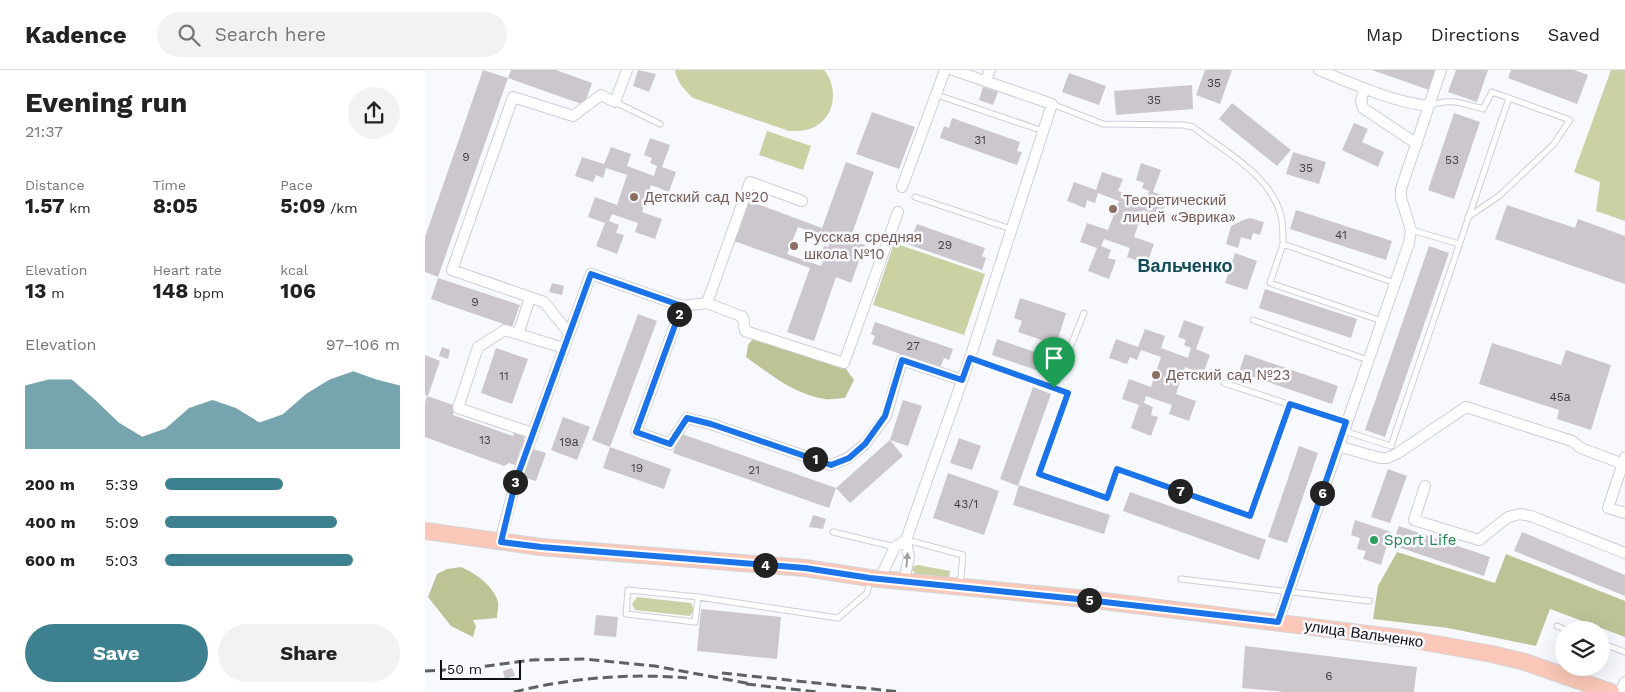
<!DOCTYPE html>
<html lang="en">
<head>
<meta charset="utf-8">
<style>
  body { margin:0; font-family:"Work Sans",sans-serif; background:#f2f2f2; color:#222; height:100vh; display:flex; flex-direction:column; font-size:19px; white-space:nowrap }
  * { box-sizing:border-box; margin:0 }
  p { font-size:16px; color:#767676 }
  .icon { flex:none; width:28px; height:28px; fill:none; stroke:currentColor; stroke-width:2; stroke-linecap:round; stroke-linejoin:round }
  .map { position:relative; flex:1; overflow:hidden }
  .panel { display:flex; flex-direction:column; background:#fff; width:425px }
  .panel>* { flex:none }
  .buttons { position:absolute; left:1130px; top:551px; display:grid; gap:10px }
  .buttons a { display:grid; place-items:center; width:55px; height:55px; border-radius:50%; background:#fff; box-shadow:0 5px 20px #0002; font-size:25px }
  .scale { position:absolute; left:15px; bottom:12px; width:81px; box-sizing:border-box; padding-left:5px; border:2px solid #101113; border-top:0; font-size:14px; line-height:18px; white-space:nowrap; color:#101113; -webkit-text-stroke:4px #f7f9ff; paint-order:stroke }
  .pin { position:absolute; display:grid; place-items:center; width:42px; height:42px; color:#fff; margin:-51px -21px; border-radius:50% 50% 50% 0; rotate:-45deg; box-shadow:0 0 5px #0007 }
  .pin .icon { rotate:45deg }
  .km { position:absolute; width:25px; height:25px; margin:-12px; border-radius:50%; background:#222; color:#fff; font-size:14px; line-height:25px; text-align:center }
  .round { display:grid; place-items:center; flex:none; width:52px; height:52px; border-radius:26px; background:#f2f2f2 }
  .head { display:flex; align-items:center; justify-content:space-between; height:85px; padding:0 25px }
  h1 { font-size:28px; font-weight:700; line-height:38px }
  .metrics { display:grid; grid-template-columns:repeat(3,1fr); gap:8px; height:85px; padding:5px 25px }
  .metrics div { display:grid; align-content:center }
  .metrics b { font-size:21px; font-weight:700 }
  .metrics small { font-size:14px; font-weight:400 }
  .metrics p { font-size:14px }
  .chart { height:140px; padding:10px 25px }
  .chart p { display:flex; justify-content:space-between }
  .chart svg { width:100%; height:90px; margin-top:5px; fill:#3d8090; opacity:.7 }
  .action { display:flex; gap:10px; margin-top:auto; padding:10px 25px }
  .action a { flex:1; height:58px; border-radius:30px; background:#3d8090; color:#fff; font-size:20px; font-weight:700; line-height:58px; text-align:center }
  .action a+a { background:#f2f2f2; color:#222 }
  ul { padding:0 25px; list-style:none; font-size:16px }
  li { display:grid; grid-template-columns:80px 60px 1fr; align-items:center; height:38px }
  li i { height:12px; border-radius:6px; background:#3d8090 }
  header { display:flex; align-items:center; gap:30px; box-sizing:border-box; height:70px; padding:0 25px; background:#fff; border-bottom:1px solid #e0e0e0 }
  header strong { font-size:24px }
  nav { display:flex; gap:28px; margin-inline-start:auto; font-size:18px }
  .search { width:350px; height:45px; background:#f2f2f2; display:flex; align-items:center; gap:12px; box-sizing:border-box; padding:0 18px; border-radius:28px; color:#767676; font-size:19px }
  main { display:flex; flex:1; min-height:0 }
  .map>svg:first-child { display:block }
</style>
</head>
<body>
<header>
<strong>Kadence</strong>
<div class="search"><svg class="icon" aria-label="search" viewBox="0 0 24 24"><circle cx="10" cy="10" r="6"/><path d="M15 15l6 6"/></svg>Search here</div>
<nav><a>Map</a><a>Directions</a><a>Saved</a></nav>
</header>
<main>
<section class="panel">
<div class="head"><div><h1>Evening run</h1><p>21:37</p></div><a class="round"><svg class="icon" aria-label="share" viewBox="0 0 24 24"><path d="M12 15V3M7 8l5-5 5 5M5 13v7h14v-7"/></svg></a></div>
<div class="metrics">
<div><p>Distance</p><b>1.57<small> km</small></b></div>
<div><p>Time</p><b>8:05</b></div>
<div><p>Pace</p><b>5:09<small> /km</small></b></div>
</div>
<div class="metrics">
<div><p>Elevation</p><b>13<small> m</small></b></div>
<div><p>Heart rate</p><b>148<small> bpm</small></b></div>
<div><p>kcal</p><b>106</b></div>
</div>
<div class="chart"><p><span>Elevation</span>97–106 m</p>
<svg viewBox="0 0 160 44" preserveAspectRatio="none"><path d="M0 44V13L10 10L20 10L30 20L40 31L50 38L60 34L70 24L80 20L90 24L100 31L110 27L120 17L130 10L140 6L150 10L160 13V44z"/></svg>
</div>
<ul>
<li><b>200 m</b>5:39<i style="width:50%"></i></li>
<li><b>400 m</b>5:09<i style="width:73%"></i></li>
<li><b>600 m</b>5:03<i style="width:80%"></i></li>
</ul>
<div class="action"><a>Save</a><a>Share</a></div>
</section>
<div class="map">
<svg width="1200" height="622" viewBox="0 0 1200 622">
  <rect width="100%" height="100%" fill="#f7f9ff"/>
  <path fill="#ccd1a4" d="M250,0H399C413,16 411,45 391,56C383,61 373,61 364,61L268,28C259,19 252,13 250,0Z
    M1186,0H1200V151L1171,141L1175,112L1149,102Z
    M342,61L386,76L378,100L334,85Z
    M469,173L560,204L539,265L448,235Z
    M493,495L525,501L524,509L491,504L487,500L489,496Z
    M212,527L266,533L269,540L265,546L210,540L207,534Z"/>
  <path fill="#bec396" d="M330,266L419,296L429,310L420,328C414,328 407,330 400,329C370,325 345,304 321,287L323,275Z
    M972,482L1070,513L1081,484L1200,531V567L1125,539L1111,576L1023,558L948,549L953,516Z
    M36,497C50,503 69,516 73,532C74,536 72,543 72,548L48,550L51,556L48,567L26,556L3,527L12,504L22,499Z"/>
  <path fill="#ccc7cd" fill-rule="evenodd" d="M58,0L83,8L13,207L0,202V167Z
    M86,0H131L167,13L159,35L83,8Z
    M213,0L231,4L224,22L208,16Z
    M780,0H807L795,34L771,25Z
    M947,0H1011L1004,20Z
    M1031,0H1063L1052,32L1023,22Z
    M1086,0H1149L1163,5L1152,34L1083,8Z
    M644,3L681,16L674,35L637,22Z
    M767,15L768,39L691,45L689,21Z
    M558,17L573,22L568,35L554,30Z
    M807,33L866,80L852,96L794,49Z
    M447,42L490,57L474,99L431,84Z
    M1029,43L1055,52L1029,129L1003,120Z
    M527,48L595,72L592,81L597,82L592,95L515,68L519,56L524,58Z
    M929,53L943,59L937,72L959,82L953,97L917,80Z
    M225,68L245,75L237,97L251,102L244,122L226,115L217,142L237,149L230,169L210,162L213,153L187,144L184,151L194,155L191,163L199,165L192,184L171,176L180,153L163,147L170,127L192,135L202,105L181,98L178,108L171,105L168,112L150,106L157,87L179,94L186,77L206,84L202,96L229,106L232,96L225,93L227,88L219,85Z
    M868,82L901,92L894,114L861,104Z
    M421,92L449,102L425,169L440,175L426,213L411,207L389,271L362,262L385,198L309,171L324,131L397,158ZM373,157L406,169L403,177L399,176L395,186L399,188L396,196L362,184Z
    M716,93L736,100L728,122L743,127L736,147L718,140L709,167L729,174L722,194L702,187L705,178L679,169L676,176L686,180L683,188L691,190L684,209L663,201L672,178L655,172L662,153L683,160L694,131L673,123L670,133L662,130L660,138L642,131L649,112L671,120L677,102L698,109L693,121L720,131L724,121L717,118L719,113L711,110Z
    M1082,135L1150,158L1153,149L1200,166V214L1070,169Z
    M871,140L967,171L961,190L865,159Z
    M825,148L839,152L835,165L828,163L826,170L816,167L813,178L801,174L806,156L818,150Z
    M492,154L560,178L557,186L561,188L557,200L479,173L483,162L488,164Z
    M1004,176L1024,183L960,367L940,360Z
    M810,183L832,191L822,220L800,213Z
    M13,208L95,235L87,257L6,229Z
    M127,213L139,216L137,225L124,222Z
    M840,219L932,249L926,268L834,238Z
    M595,228L641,243L631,275L593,262L597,251L589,248Z
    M213,244L232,251L185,377L167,370Z
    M759,250L779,257L771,279L785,285L778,304L760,297L751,324L771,331L764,351L744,344L747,335L721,326L719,333L728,337L726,345L733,347L726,366L706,358L714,335L697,329L704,309L726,317L736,287L716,280L712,290L705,287L702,294L684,288L691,269L713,277L720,259L740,266L736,278L763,288L766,278L759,275L761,270L753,267Z
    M450,252L528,279L524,290L519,288L515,298L447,274L450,266L446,264Z
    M572,269L628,288L623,304L567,285Z
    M1067,273L1136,295L1141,280L1186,295L1166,360L1132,349L1134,340L1054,314Z
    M17,277L25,280L23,289L14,286Z
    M71,278L103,289L87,334L56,323Z
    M820,284L913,316L907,334L814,302Z
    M0,285L15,291L3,326L0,325Z
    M608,317L626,324L593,416L575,409Z
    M2,326L31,336L28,345L88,366L90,360L99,365V371L101,372L98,379L96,378L90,395L84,393L79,396L0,367V333Z
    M478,330L497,336L483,376L465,370Z
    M138,347L165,357L152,390L126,380Z
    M254,363L411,418L404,438L248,383Z
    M534,368L556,376L547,400L525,393Z
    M465,370L478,386L425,433L411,418Z
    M874,376L893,383L862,473L843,467Z
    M185,377L246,399L239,419L178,398Z
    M105,378L121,383L111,411L95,406Z
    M963,399L982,406L965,453L946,447Z
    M523,403L574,421L559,465L508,448Z
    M594,415L685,445L679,464L588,435Z
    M705,422L841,470L834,490L698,441Z
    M388,445L401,449L398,459L384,457Z
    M930,450L966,462L956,495L938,489L941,481L932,479L935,468L926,465Z
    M974,456L1065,487L1059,506L967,475Z
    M1097,462L1200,505V526L1089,481Z
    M276,539L356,547L352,589L272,581Z
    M171,545L193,547L191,567L169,565Z
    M820,576L992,597L989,622H860L817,618Z
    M87,598L90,606L80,609L78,601Z"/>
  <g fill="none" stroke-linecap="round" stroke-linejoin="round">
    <defs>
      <path id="lane" d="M518,27L618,61
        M190,32L235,54
        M627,34L678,54L758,55L768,57C800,82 850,107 857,151C858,158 858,166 858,174
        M1005,36C1023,27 1039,34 1058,39L1067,22L1145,50L1128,75L1074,126L1043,147
        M490,127L586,159
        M987,160L1034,174
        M828,250L943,290
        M957,251L845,213L858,174L970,213
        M545,288L643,323L614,404L682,428L693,399L825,446L865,334
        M799,313L921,353
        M629,318L659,243
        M919,361L966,376L1084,28
        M408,462L470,477
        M482,470L538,485L535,516
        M756,509L944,531
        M273,527L270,552L201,544L203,520L273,527L413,548L442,523L445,511
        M1132,556L1141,560
        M1176,573L1200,582"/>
      <path id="street" d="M894,0C928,14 968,32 1004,36
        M561,11L565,0
        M939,18L936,31L938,38L992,74
        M477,117L520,0
        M282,233L325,112L377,131
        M257,236L282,233L318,247L320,261L419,293L473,142
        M144,263L119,232L27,200L88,27L148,46L176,25L190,32L202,0
        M93,264L105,228
        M107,363L33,338L53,277L80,260L139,278
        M913,376L955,388H962L973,383L1041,337L1147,371L1156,378L1198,394
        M1200,387L1183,438L1200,443
        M1000,416L989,450L1054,470L1083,447L1095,444L1106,446L1200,483
        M75,472L91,410L166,204L257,236L211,362L245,374L262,348L286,354L406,395L423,388L440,374L461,346L477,290L537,310
        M455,508L470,477L481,470
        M479,511L484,487L481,470L545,288L627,34L528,0
        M853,552L984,173L986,160L976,128V119L1016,0
        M1195,622L1200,612"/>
      <path id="primary" d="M0,461L116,477L380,498L445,508L662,529L983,569L1067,584L1100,592L1186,622"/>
    </defs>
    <use href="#lane" stroke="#cccfd6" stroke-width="7"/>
    <use href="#street" stroke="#cccfd6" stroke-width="12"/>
    <use href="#primary" stroke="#d4d4d5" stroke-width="18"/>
    <use href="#lane" stroke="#fff" stroke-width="5"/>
    <use href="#street" stroke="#fff" stroke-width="10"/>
    <use href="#primary" stroke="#fac7b8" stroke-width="16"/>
    <path stroke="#606165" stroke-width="3" stroke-dasharray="10 5" stroke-linecap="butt" d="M0,601L39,599L107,590L158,589L230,596L326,614
      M297,603L476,622
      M321,614L393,622
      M89,622C144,608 205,603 262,608"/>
  </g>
  <defs><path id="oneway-solid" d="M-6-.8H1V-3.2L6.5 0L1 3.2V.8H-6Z" transform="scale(1.25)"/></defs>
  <use fill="#9fa0a1" href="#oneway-solid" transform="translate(482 490) rotate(-85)"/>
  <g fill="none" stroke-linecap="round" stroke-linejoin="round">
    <defs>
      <path id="route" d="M166,204L257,236L211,362L245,374L262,348L286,354L406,395L424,388L440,374L460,346L477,290L537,310L545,288L643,323L614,404L682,428L692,399L825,446L865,334L921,352L853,552L662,530L445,508L380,498L116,477L76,472L91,410Z"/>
    </defs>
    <use href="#route" stroke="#fff" stroke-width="10"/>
    <use href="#route" stroke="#1a73e8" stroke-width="6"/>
  </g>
  <g fill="#8d6e63" stroke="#f7f9ff" stroke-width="2">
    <circle cx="209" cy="127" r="5"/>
    <circle cx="688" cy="139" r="5"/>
    <circle cx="369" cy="176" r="5"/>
    <circle cx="731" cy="305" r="5"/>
  </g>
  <circle fill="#2e9e5b" stroke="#f7f9ff" stroke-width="2" cx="949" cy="470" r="5"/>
  <g text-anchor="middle" stroke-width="5" stroke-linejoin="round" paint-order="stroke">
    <g font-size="12" fill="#3f3e42">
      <text x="789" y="17">35</text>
      <text x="729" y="34">35</text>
      <text x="555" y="74">31</text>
      <text x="41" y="91">9</text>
      <text x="1027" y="94">53</text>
      <text x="881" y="102">35</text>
      <text x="916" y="169">41</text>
      <text x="520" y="179">29</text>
      <text x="50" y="236">9</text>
      <text x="488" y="280">27</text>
      <text x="79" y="310">11</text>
      <text x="1135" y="331">45а</text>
      <text x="60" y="374">13</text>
      <text x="144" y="376">19а</text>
      <text x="212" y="402">19</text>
      <text x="329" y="404">21</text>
      <text x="541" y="438">43/1</text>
      <text x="904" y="610">6</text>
    </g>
    <g font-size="15" fill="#785e54" stroke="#f7f9ff" text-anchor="start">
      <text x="219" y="132">Детский сад №20</text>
      <text x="698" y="135">Теоретический<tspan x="698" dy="17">лицей «Эврика»</tspan></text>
      <text x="379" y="172">Русская средняя<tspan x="379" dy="17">школа №10</tspan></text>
      <text x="741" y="310">Детский сад №23</text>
    </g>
    <g font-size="15" fill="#27864d" stroke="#f7f9ff" text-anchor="start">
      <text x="959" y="475">Sport Life</text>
    </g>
    <g font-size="15" fill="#101113" stroke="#f7f9ff">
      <text transform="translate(939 564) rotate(8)" y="5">улица Вальченко</text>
    </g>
    <g font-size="18" font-weight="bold" fill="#114b57" stroke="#f7f9ff">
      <text x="760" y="202">Вальченко</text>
    </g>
  </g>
</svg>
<div class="buttons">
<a><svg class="icon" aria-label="layers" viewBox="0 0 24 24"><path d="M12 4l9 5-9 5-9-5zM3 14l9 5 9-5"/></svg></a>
</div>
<div class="scale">50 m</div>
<div class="pin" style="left:629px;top:318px;background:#1e9e55"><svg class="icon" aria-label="arrive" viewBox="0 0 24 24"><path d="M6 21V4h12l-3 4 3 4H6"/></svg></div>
<b class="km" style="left:390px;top:389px">1</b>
<b class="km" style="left:254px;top:244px">2</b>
<b class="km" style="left:90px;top:412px">3</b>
<b class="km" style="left:340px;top:495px">4</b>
<b class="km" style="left:664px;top:530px">5</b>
<b class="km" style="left:897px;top:423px">6</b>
<b class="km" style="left:755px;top:421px">7</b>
</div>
</main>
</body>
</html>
